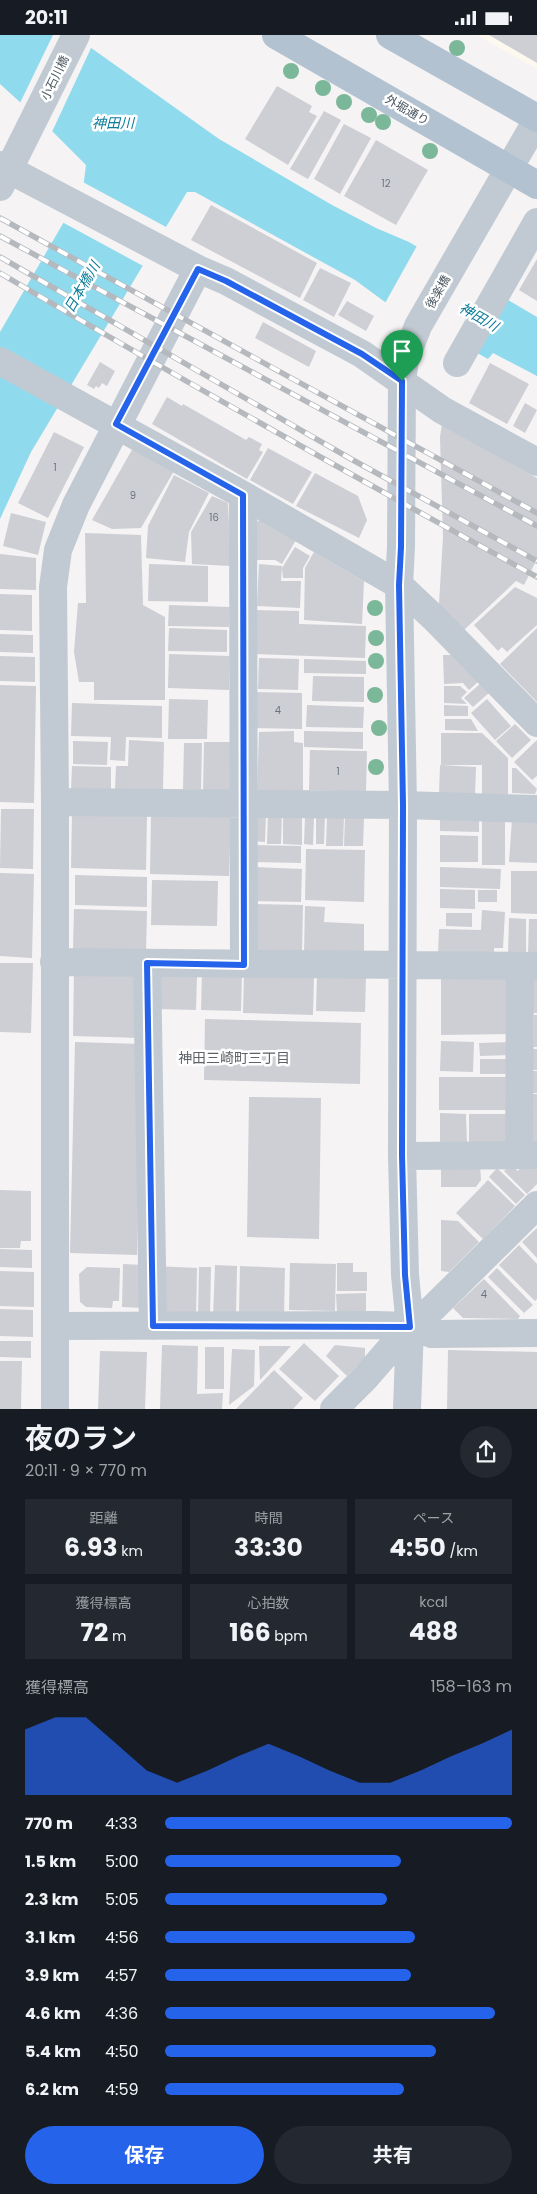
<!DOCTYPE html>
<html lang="ja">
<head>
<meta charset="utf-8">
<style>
  body { margin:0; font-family:Poppins,"Noto Sans JP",sans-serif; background:#242831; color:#f1f3f6; height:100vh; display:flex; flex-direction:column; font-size:19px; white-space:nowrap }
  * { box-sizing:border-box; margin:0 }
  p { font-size:16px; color:#9ea1a6 }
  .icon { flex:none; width:28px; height:28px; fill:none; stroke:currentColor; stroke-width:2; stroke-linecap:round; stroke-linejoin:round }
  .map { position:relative; height:1374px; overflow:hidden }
  .sheet { display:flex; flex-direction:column; background:#171b24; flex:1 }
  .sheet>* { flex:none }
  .pin { position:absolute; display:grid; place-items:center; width:42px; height:42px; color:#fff; margin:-51px -21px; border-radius:50% 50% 50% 0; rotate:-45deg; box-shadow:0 0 5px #0007 }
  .pin .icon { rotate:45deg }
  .round { display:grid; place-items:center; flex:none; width:52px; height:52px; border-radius:26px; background:#242831 }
  .overview { display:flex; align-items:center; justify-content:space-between; height:85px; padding:0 25px }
  h1 { font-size:28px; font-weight:700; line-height:38px }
  .figures { display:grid; grid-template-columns:repeat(3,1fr); gap:8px; height:85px; padding:5px 25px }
  .figures div { display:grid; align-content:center; border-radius:0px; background:#242831; text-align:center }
  .figures b { font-size:25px; font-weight:700 }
  .figures small { font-size:14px; font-weight:400 }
  .figures p { font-size:14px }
  .chart { height:140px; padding:10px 25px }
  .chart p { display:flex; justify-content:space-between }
  .chart svg { width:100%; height:90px; margin-top:5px; fill:#2563eb; opacity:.7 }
  .primary-button { display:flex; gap:10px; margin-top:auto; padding:10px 25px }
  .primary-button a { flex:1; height:58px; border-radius:30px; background:#2563eb; color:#fff; font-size:20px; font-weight:700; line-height:58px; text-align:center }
  .primary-button a+a { background:#242831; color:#f1f3f6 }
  ul { padding:0 25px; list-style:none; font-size:16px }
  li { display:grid; grid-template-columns:80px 60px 1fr; align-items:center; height:38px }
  li i { height:12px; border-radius:6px; background:#2563eb }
  .status { display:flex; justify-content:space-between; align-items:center; height:35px; padding:0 25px; background:#171b24; direction:ltr }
  .status svg { height:14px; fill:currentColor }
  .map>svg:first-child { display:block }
</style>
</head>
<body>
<div class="status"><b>20:11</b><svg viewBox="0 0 49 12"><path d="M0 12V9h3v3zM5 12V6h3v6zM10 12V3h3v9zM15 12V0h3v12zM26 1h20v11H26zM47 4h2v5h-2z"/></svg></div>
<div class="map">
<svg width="537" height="1374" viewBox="0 0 537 1374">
  <rect width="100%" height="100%" fill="#f5f3f3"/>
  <path fill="#fdf9ef" d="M477,0H537V34Z"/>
  <path fill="#90daee" d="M0,0H73L219,104L332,170L376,193L409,207L537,282V341L493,318L488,324L385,267L355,245L195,157H187L31,417L0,484V297L83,154L86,130L53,97L0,49Z"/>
  <path fill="#f5f3f3" d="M53,0H77L92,11L51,99L19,70Z
    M81,146L168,193L145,232L62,187L81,154Z
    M418,209L487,250L454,308L384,270Z"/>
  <path fill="#cdcfd5" d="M489,0H537V28Z
    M277,51L312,71L309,77L317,81L288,130L245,104Z
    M324,76L341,85L308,144L290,134Z
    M344,89L371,103L340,159L314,144Z
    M376,105L428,135L396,190L344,161Z
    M211,170L317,228L300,263L191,205Z
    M537,224V266L519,255Z
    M320,233L351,248L334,282L303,265Z
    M347,266L374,281L366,296L338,280Z
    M263,287L316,316L309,332L255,303Z
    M100,327L115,336L107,351L102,348L99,353L96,351L94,354L87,350Z
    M490,328L529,349L507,389L469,368Z
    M167,362L182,371L183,369L246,405L249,402L262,409L259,415L263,417L247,444L152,389Z
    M525,368L537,375L525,398L513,391Z
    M442,389L537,443V524L524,550L516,546L464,595L439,569L443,502L440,402Z
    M54,397L84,412L48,483L18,468Z
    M133,413L174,436L141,493L112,494L92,485Z
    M268,413L312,437L293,469L250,445Z
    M315,438L358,461L367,485L359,503L296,471Z
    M174,440L209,458L189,497L185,527L146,523L148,491Z
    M212,461L228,468L231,531L192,529L191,497Z
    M11,478L46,487L38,520L3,511Z
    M259,485L296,505L282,529L275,525H253L254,489Z
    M85,498L141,500L143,570L165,582V665H94V647H79L74,617L78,568H86Z
    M295,512L310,521L303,533V543H283L282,533Z
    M314,517L364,546L362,589L304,585L305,533Z
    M0,519L36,523V555L0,554Z
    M149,529L208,531V567L148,566Z
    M259,529L282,531L281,546H301L300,573L257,571Z
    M515,552L537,563V590L507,617L502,612L498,616L474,590Z
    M0,559L32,560V596L0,595Z
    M169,570L230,572L229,592L168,591Z
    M253,575L299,576V589L366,591L365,623L252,619Z
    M169,593L227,595V617L168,616Z
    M537,593V667L500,629Z
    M0,599L33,600V618L0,617Z
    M169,619L230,621L229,655L168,653Z
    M443,620H454L479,646L469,655L463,648L444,649Z
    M0,621L35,622V647L0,646Z
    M259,623L299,624L298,655L258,654Z
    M304,624L366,626V639L304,638Z
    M313,641L364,642V667L312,666Z
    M481,648L490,657L473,672L464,663Z
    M0,650L36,651L34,768L0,767Z
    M444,651H460L467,657L461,663L467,669L444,668Z
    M254,657L302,658V694L253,693Z
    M169,664L208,665L207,704H168Z
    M487,664L511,691L495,705L471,678Z
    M72,668L162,671V703L126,702L125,726L110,725L111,702L71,701Z
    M307,670L364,672L363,693L306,692Z
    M444,670L468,671V681H444Z
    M445,684H471L478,696L445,695Z
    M515,689L531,705L512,723L496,706Z
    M294,696V707L303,708V759H257L259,697Z
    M304,696L363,697V714L304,712Z
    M441,698H482L508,723V759L482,760V730H441Z
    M129,705L164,707L163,755L115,754L116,731H128Z
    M537,705V741L532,745L514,727Z
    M73,706L108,707L107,730L73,729Z
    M204,707H232L231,757L203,756Z
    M184,708H202L201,755L183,754Z
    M310,715L367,716L366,757L309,755Z
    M440,730L476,732L475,760L439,759Z
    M72,731L111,732V756L71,755Z
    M512,733H516L537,754L535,759L512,758Z
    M1,774H34L33,834L0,833Z
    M72,778L147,780L146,835L71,833Z
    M266,778L265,807L250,806L251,783Z
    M268,778H282L281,809H267Z
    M440,778L479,779V797L440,796Z
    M151,779L231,781L229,841L150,839Z
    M283,779L302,780V810L283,809Z
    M327,781H344L343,811H326Z
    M305,782H314L313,810L304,809Z
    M316,782H325L324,809H316Z
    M345,782H364L363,811H344Z
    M512,784L537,785V828L509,827Z
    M482,785H505V830H482Z
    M440,800L478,801V827H440Z
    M254,810L301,811V828L254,827Z
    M306,814L365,815L364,867L305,865Z
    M252,832L302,834L301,867L251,866Z
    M440,832L501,834L500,854L440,852Z
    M511,836H537V879L511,878Z
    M0,838L34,839L32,923L0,921Z
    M75,840L147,842V872L75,870Z
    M152,845L218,846L217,891L151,890Z
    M440,854L475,855V874L440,873Z
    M478,855H497V867H478Z
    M250,869L303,870L302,919L249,918Z
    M305,871L325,872L324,887L364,889V921L304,919Z
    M74,874L147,876L146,916L73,914Z
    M482,875L505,877L503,913H494V921L438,920L439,894L481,895Z
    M446,878H472V892L446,891Z
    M509,883L526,884V920L508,919Z
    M529,884H537V920L528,919Z
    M0,928H33L31,998L0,997Z
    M74,936L142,937L141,1003L73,1001Z
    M202,936L242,937L241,976L201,975Z
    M244,939L314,941L313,980L243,978Z
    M317,939L366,940L365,977L316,976Z
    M157,940L197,941L196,975L157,974Z
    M509,941L510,999L441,1000V942Z
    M533,941H537V978H528Z
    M534,980H537V1012H533Z
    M205,984L361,988L360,1049L204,1045Z
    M441,1006L474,1007L473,1037L440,1036Z
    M75,1007L141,1009L137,1220L70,1218Z
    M512,1007V1020L480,1021L479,1008Z
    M528,1014H537V1035H528Z
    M480,1024H507V1039H480Z
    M529,1036H537V1058H529Z
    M439,1042H509V1075H439Z
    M530,1059H537V1109H528V1074H535L530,1073Z
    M249,1062L321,1063L319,1204L247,1202Z
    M440,1078L466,1079L467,1110H440Z
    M469,1079H508V1111L469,1110Z
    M524,1129H537V1149L527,1159L504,1136L510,1130L518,1136Z
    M441,1130H480L481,1145L476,1152H441Z
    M497,1133L525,1160L516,1169L489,1142Z
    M488,1145L515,1171L483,1204L456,1178Z
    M0,1155L31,1156V1206H21L20,1213H0Z
    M441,1185L458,1186L479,1207L449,1237L441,1236Z
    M537,1193V1223L522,1207Z
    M519,1210L537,1229V1264L535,1266L499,1230Z
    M0,1214L32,1215V1233L0,1232Z
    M290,1228L336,1229L335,1276L289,1275Z
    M337,1228H353V1237H367V1256H337Z
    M123,1229L142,1230V1273L122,1272Z
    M215,1230L237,1231L236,1282H213Z
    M155,1231L197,1233L196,1282H154Z
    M240,1231L285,1233L284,1281L239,1279Z
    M87,1232L120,1233L119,1266H113L112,1273L86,1272L80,1267L79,1239Z
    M199,1232H211L210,1282L198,1281Z
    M497,1233L533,1270L524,1278L488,1242Z
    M0,1236L34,1237V1272L0,1271Z
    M484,1244L520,1281L518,1284L463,1283L453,1273Z
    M366,1258V1277L337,1278L336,1259Z
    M0,1274L33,1275V1302L0,1301Z
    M0,1306H31V1323L0,1322Z
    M304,1308L339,1341L315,1366L279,1334Z
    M162,1310L198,1311L197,1359L223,1358L222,1374H160Z
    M335,1310L365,1313V1323L347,1341L326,1321Z
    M259,1311H291L260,1345Z
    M205,1312H224V1354H205Z
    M232,1314L255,1315L254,1351L229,1370Z
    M448,1315L537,1317V1374H447Z
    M100,1316L147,1317L145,1374H98Z
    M0,1326H22L21,1374H0Z
    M274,1335L303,1363L293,1374H236Z"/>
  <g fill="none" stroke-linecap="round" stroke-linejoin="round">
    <path stroke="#c1cad2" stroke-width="28" d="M0,130L198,234L226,246L362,319L442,375L537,427
      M0,152L76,0
      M0,326L243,460L399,550L434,583L537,688
      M457,328L537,187
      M243,460L244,929
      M55,767L403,770L537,774
      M54,927L537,931
      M147,928L153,1291
      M519,1120L520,931
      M402,1121L537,1120
      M56,1291L375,1290L410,1291L432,1299L537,1298
      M55,1374V767L53,552L58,515L76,470L198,234
      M334,1374L365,1343L410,1291L433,1273L537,1170
      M407,1374L410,1291L405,1240L402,1121L403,770L399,550L401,512L402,346L405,325L418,291L537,85"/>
    <path stroke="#b3c2d1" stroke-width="28" d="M276,0L537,150
      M390,0L537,83"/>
    <defs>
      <path id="rail" d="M0,183L537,478
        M0,201L537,491
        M0,222L351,424L537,526
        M0,238C177,342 356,443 537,542"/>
    </defs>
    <use href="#rail" stroke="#b5b8bd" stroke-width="5.5"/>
    <use href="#rail" stroke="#fff" stroke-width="4" stroke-dasharray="11" stroke-linecap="butt"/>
  </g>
  <g fill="#7bb799">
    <circle cx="457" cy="13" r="8"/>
    <circle cx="291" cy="36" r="8"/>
    <circle cx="323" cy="53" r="8"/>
    <circle cx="344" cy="67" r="8"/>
    <circle cx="369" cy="80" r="8"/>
    <circle cx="383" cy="87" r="8"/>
    <circle cx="430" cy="116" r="8"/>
    <circle cx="375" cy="573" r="8"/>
    <circle cx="376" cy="603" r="8"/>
    <circle cx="376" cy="626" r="8"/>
    <circle cx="375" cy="660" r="8"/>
    <circle cx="379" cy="693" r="8"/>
    <circle cx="376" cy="732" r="8"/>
  </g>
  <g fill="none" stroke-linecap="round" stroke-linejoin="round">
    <defs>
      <path id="route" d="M198,234L226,246L362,319L402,346L401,512L399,550L403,770L402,1120L405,1240L410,1292L153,1291L147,928L244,930L243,460L116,389Z"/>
    </defs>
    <use href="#route" stroke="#fff" stroke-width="10"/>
    <use href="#route" stroke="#2563eb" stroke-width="6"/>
  </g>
  <g text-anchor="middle" stroke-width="5" stroke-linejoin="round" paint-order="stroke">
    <g font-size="10" fill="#6b747e">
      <text x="386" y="152">12</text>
      <text x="55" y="436">1</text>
      <text x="133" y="464">9</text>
      <text x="214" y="486">16</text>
      <text x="278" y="679">4</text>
      <text x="338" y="740">1</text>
      <text x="484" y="1263">4</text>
    </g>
    <g font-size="12" fill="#4a5661" stroke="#fff">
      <text transform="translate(55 43) rotate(-64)" y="4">小石川橋</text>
      <text transform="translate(407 75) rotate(30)" y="4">外堀通り</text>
      <text transform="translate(438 257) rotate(-60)" y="4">後楽橋</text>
    </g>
    <g font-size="14" font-style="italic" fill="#0c7c9b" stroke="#fff">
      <text x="113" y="93">神田川</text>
      <text transform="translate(82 252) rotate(-60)" y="5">日本橋川</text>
      <text transform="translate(479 282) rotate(30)" y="5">神田川</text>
    </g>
    <g font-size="14" fill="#5f6368" stroke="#fff">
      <text x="234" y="1028">神田三崎町三丁目</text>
    </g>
  </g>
</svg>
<div class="pin" style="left:402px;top:346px;background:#1e9e55"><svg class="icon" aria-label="arrive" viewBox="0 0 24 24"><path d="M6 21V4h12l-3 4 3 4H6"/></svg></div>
</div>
<section class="sheet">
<div class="overview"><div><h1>夜のラン</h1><p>20:11 · 9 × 770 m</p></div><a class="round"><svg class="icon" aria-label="share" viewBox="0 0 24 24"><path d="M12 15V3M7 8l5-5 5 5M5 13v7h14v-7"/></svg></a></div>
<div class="figures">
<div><p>距離</p><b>6.93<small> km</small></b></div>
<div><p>時間</p><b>33:30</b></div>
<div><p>ペース</p><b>4:50<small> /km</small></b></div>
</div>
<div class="figures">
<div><p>獲得標高</p><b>72<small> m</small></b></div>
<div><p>心拍数</p><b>166<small> bpm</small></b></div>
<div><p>kcal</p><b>488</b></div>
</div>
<div class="chart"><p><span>獲得標高</span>158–163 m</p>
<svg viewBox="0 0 160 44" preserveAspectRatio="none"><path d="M0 44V12L10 6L20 6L30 19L40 32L50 38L60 32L70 25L80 19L90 25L100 32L110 38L120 38L130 32L140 25L150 19L160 12V44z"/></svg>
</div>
<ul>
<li><b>770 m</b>4:33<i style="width:100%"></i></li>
<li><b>1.5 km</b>5:00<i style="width:68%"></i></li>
<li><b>2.3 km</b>5:05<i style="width:64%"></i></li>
<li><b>3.1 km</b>4:56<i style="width:72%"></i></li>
<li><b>3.9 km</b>4:57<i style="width:71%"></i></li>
<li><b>4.6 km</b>4:36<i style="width:95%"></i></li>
<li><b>5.4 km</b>4:50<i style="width:78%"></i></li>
<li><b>6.2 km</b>4:59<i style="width:69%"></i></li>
</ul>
<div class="primary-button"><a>保存</a><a>共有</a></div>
</section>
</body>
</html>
